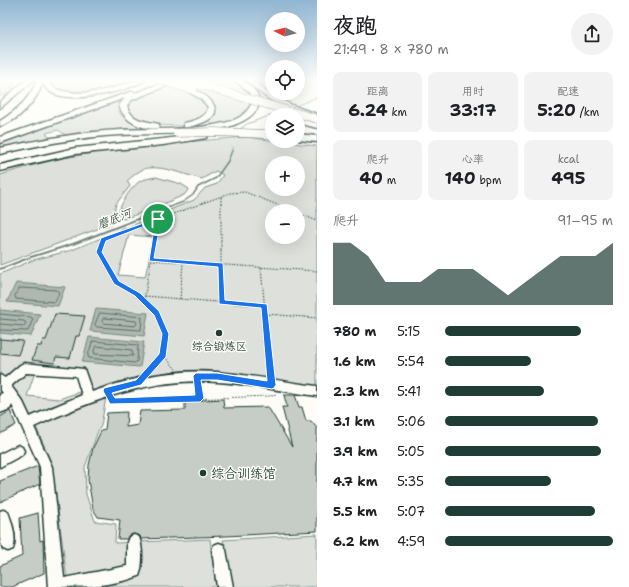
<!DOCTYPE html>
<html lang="zh">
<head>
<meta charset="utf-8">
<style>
  body { margin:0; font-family:"Shantell Sans","LXGW WenKai TC",sans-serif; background:#f2f2f2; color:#202124; height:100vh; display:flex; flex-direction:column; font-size:15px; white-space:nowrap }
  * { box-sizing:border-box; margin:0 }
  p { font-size:13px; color:#757577 }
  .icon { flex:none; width:22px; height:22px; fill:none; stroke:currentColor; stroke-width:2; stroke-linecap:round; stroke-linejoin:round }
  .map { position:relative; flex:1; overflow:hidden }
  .side { display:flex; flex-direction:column; background:#fff; width:312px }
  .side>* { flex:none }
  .needle { width:26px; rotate:276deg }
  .tools { position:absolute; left:265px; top:12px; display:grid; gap:8px }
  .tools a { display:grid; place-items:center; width:40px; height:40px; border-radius:50%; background:#fff; box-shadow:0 4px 16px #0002; font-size:20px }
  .pin { position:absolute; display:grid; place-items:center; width:34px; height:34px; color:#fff; margin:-17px; border:2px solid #fff; border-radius:50%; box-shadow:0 1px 4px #0007 }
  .round { display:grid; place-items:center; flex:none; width:42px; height:42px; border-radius:21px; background:#f2f2f2 }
  .head { display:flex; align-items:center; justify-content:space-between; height:68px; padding:0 16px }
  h1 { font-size:22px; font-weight:700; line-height:30px }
  .metrics { display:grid; grid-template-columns:repeat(3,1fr); gap:6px; height:68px; padding:4px 16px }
  .metrics div { display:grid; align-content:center; border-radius:8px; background:#f2f2f2; text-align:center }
  .metrics b { font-size:17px; font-weight:700 }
  .metrics small { font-size:11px; font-weight:400 }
  .metrics p { font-size:11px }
  .chart { height:112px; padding:8px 16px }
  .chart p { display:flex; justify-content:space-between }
  .chart svg { width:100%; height:72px; margin-top:4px; fill:#1f3d34; opacity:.7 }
  ul { padding:0 16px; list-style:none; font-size:13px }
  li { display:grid; grid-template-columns:64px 48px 1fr; align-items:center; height:30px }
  li i { height:10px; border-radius:5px; background:#1f3d34 }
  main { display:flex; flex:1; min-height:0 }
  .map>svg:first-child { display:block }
</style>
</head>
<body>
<main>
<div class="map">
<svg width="317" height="587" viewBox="0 0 317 587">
  <rect width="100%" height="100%" fill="#fdfcf7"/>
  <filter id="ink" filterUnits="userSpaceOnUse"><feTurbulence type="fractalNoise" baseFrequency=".025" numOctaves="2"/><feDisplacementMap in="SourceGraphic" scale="8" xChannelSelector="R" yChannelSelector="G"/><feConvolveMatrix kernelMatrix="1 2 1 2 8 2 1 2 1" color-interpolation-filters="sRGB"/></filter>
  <g filter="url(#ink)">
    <path fill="#dde0db" stroke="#7e8e88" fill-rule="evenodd" d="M0,80L15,82L10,89L0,97Z
      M49,80H138C127,84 114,90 103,92C88,95 55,97 49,80Z
      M186,80C208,80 242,74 254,99L251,111L232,122L209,127L153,125L133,117L128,109L130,101L135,99Z
      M128,96L119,104L117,109C127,126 141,126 159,129L129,130L67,136L58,130L46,133L50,138L0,148V143Z
      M245,137L317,146V390L184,376L52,406L27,424L0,380V274L33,260L72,250L194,200L205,188L217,184L223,175L216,171L202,179C185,175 165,166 148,168C140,169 133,176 127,181L130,186L116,204L111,224L0,265V175C20,169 39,163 59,159C121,147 183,142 245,137ZM272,163H298V189H272ZM272,211H298V237H272ZM129,235L154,237L145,277L118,275ZM36,369L79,372L85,390L59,399L27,396Z
      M156,177L181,184L189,189L184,195L159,206L124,219L116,218C121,204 128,190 140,181C144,179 151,178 156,177Z
      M106,397L101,426L98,431L85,467L86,494L95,521L116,524L115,543L210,539L216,587H68L52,464L36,427L54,416Z
      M317,534V587H233L223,540Z"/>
    <path fill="#aeb8b1" stroke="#75877f" d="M16,283L65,287L58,306L7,302Z
      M96,309L148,313L144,336L90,331Z
      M0,310L40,314L31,336L0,333Z
      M89,337L144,342L140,367L82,362Z"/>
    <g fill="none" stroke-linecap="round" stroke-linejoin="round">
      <path stroke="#586e66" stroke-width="1" d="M20,288L57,290L59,293L55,302L16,299L15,296Z
        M100,313L142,317L141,330L97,327L95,325Z
        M0,314L31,317L33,319L28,331L0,330
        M104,318L136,321L137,323L135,326L103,323L102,321Z
        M0,319L24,321L26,323L24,326L0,324
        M93,341L138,345L137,361L135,363L89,358L88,356Z
        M97,346L132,350L133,356L95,354L94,351Z"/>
      <path stroke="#75877f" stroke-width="1" d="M293,107L317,97
        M239,130L247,124L282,111"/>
      <path stroke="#75877f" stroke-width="1.5" d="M146,216L183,202L193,195L198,187L216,178L228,161L233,148"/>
      <path stroke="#75877f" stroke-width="2" d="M0,269L31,257L73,244L148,215"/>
    </g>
    <path fill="#c6cdc7" stroke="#1f3d34" d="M55,314L85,316L79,336H76L70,358L56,357L54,363L32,360L37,346H41L43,340H46Z
      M0,339L23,341L18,355L0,353Z
      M284,395H295L299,407H302L306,421H311L317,428V531L226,536L141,539L140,536L133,534L128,536L127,539H118L120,520L98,517L93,509L88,480L89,465L93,448L101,431L105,429L107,413L127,412L126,427L138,425L140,411L185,410V401L223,399L224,408L268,407L292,447L282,407H287Z
      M10,411L16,425L0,434V417Z
      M38,466L40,484L0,502V481Z
      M38,513L40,541L43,540L44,573L12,587H0V566L22,556L20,518Z"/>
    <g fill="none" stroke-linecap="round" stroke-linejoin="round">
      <defs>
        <path id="minor" d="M24,363L84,369L92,392C132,377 175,369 217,372C251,375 284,382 317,386V396C284,392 251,384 218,382C152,377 92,400 34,427L52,467L64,578L127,566V542L129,537L134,535L139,537C143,547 143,566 139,576C110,587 80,587 48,587L40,467L12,405L10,409L0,413V394L3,393L0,389V375L5,378L20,365ZM26,373L76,376L82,395L30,417L23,402L11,386Z
          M18,445L22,447L24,451L22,455L0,467V454Z
          M3,510L8,512C12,522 17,539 13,549L8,551L3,549L0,539V511Z
          M219,543L224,545L226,550L233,587H217L212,550L214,545Z"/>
        <path id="highway" d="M26,80H34L0,108V102Z
          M37,80H49C51,88 56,89 63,91C78,94 94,93 109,89C121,86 132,80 145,80C128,92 50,111 43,82C37,100 19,121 0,126V121C16,111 30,99 37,80Z
          M170,80H180L132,100L127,105C130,121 146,121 159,124V128C143,131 123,121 119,105L125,98L0,143V137L130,92H134L135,93Z
          M235,80C243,80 247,82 253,89C271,108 245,122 228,127C193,136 155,133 120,135C79,137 39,145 0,154V148C39,140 80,132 120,130C154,128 190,131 224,123C237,120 246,115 252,103L250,93Z
          M247,80C256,80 258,85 265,90C281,102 299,108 317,114V118C292,112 264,101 247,80Z
          M185,86C204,91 234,113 199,124C194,125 189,128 184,127V123C193,121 207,118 208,107L201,99L183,89L182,88Z
          M298,118L317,123V128L298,123Z
          M203,134L207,136L206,138L163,145L75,154L0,171V165L75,148L163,139Z
          M298,134L317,136V142L298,140Z"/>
      </defs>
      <use href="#minor" stroke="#1f3d34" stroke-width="3"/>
      <use href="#highway" stroke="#1f3d34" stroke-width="3"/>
      <path stroke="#1f3d34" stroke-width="1" stroke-dasharray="1.5 1.5" stroke-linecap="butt" d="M261,80L266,85
        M221,197V302
        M298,213L317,221
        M151,260L317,271
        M261,268L271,375
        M145,296L264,306
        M180,299L183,263
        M144,300L158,221
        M266,314L317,318
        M163,355L176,369
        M148,372L163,355L165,334L157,313L138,295L117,283L99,252L103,240L230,193L245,192L293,211
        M198,385L200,400
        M111,399L113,402L270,396L276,394"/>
      <use href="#minor" fill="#fdfcf7" fill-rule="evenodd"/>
      <use href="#highway" fill="#fdfcf7" fill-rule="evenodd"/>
      <defs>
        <path id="highway-bridge" d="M160,80L193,90
          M184,80L317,119
          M177,133L214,132L265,134"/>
      </defs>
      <use href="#highway-bridge" stroke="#1f3d34" stroke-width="9" stroke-linecap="butt"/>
      <use href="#highway-bridge" stroke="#fdfcf7" stroke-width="8"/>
    </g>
  </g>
  <linearGradient id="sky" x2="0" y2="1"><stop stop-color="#91b6d2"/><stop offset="0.49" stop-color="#fefefb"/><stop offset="1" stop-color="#fefefb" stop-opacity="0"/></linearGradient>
  <rect width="317" height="163" fill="url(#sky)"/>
  <path fill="#1a73e8" stroke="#fff" fill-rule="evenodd" d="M158,218L161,219L154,258L223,263L225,300L267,304L276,385L274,388L272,389L217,380H201L204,398L200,402L110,404L103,391L104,388L136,380L159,354L162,334L154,315L135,296L114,284L96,252L101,238ZM155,222L149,261L218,267L219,304L261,308L267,381L217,373H196L193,376L195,395L115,398L112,393L141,385L166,357L169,334L159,311L140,293L119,281L102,252L106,241Z"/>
  <g fill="#1f3d34" stroke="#fdfcf7" stroke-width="1.5">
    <circle cx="219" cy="333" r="4"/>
    <circle cx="203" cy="473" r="4"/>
  </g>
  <g text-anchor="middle" stroke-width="3" stroke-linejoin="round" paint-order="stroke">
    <g font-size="11" fill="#1f3d34" stroke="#fdfcf7">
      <text x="219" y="350">综合锻炼区</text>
    </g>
    <g font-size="12" font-style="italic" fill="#435c53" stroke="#fdfcf7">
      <text transform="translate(114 219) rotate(-21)" y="4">磨底河</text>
    </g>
    <g font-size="13" fill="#1f3d34" stroke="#fdfcf7" text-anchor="start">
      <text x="211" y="478">综合训练馆</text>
    </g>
  </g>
</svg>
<div class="tools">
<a><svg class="needle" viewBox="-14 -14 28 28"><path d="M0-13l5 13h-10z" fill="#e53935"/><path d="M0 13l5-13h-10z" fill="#757577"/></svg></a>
<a><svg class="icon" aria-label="locate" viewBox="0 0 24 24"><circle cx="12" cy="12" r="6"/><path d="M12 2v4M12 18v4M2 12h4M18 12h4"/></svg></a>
<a><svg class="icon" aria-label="layers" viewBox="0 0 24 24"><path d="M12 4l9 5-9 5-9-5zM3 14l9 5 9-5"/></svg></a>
<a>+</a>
<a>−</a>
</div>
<div class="pin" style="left:158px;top:219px;background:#1e9e55"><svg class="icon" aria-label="arrive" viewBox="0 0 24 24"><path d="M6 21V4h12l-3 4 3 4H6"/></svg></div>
</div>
<section class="side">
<div class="head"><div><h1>夜跑</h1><p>21:49 · 8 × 780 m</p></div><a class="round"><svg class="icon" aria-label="share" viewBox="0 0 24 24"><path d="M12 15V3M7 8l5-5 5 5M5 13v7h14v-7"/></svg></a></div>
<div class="metrics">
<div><p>距离</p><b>6.24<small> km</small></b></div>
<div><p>用时</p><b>33:17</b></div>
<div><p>配速</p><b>5:20<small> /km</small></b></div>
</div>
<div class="metrics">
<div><p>爬升</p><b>40<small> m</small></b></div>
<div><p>心率</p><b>140<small> bpm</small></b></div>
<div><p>kcal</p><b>495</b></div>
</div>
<div class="chart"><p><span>爬升</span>91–95 m</p>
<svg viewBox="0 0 160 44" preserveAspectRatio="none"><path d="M0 44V6L10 6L20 14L30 30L40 30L50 30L60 22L70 22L80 22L90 30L100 38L110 30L120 22L130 14L140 14L150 14L160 6V44z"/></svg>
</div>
<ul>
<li><b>780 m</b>5:15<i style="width:81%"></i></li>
<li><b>1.6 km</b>5:54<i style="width:51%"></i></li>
<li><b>2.3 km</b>5:41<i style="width:59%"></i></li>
<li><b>3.1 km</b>5:06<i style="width:91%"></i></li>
<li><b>3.9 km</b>5:05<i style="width:93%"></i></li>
<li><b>4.7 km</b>5:35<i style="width:63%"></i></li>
<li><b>5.5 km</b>5:07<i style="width:89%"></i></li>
<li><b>6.2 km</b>4:59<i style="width:100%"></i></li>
</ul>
</section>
</main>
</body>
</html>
